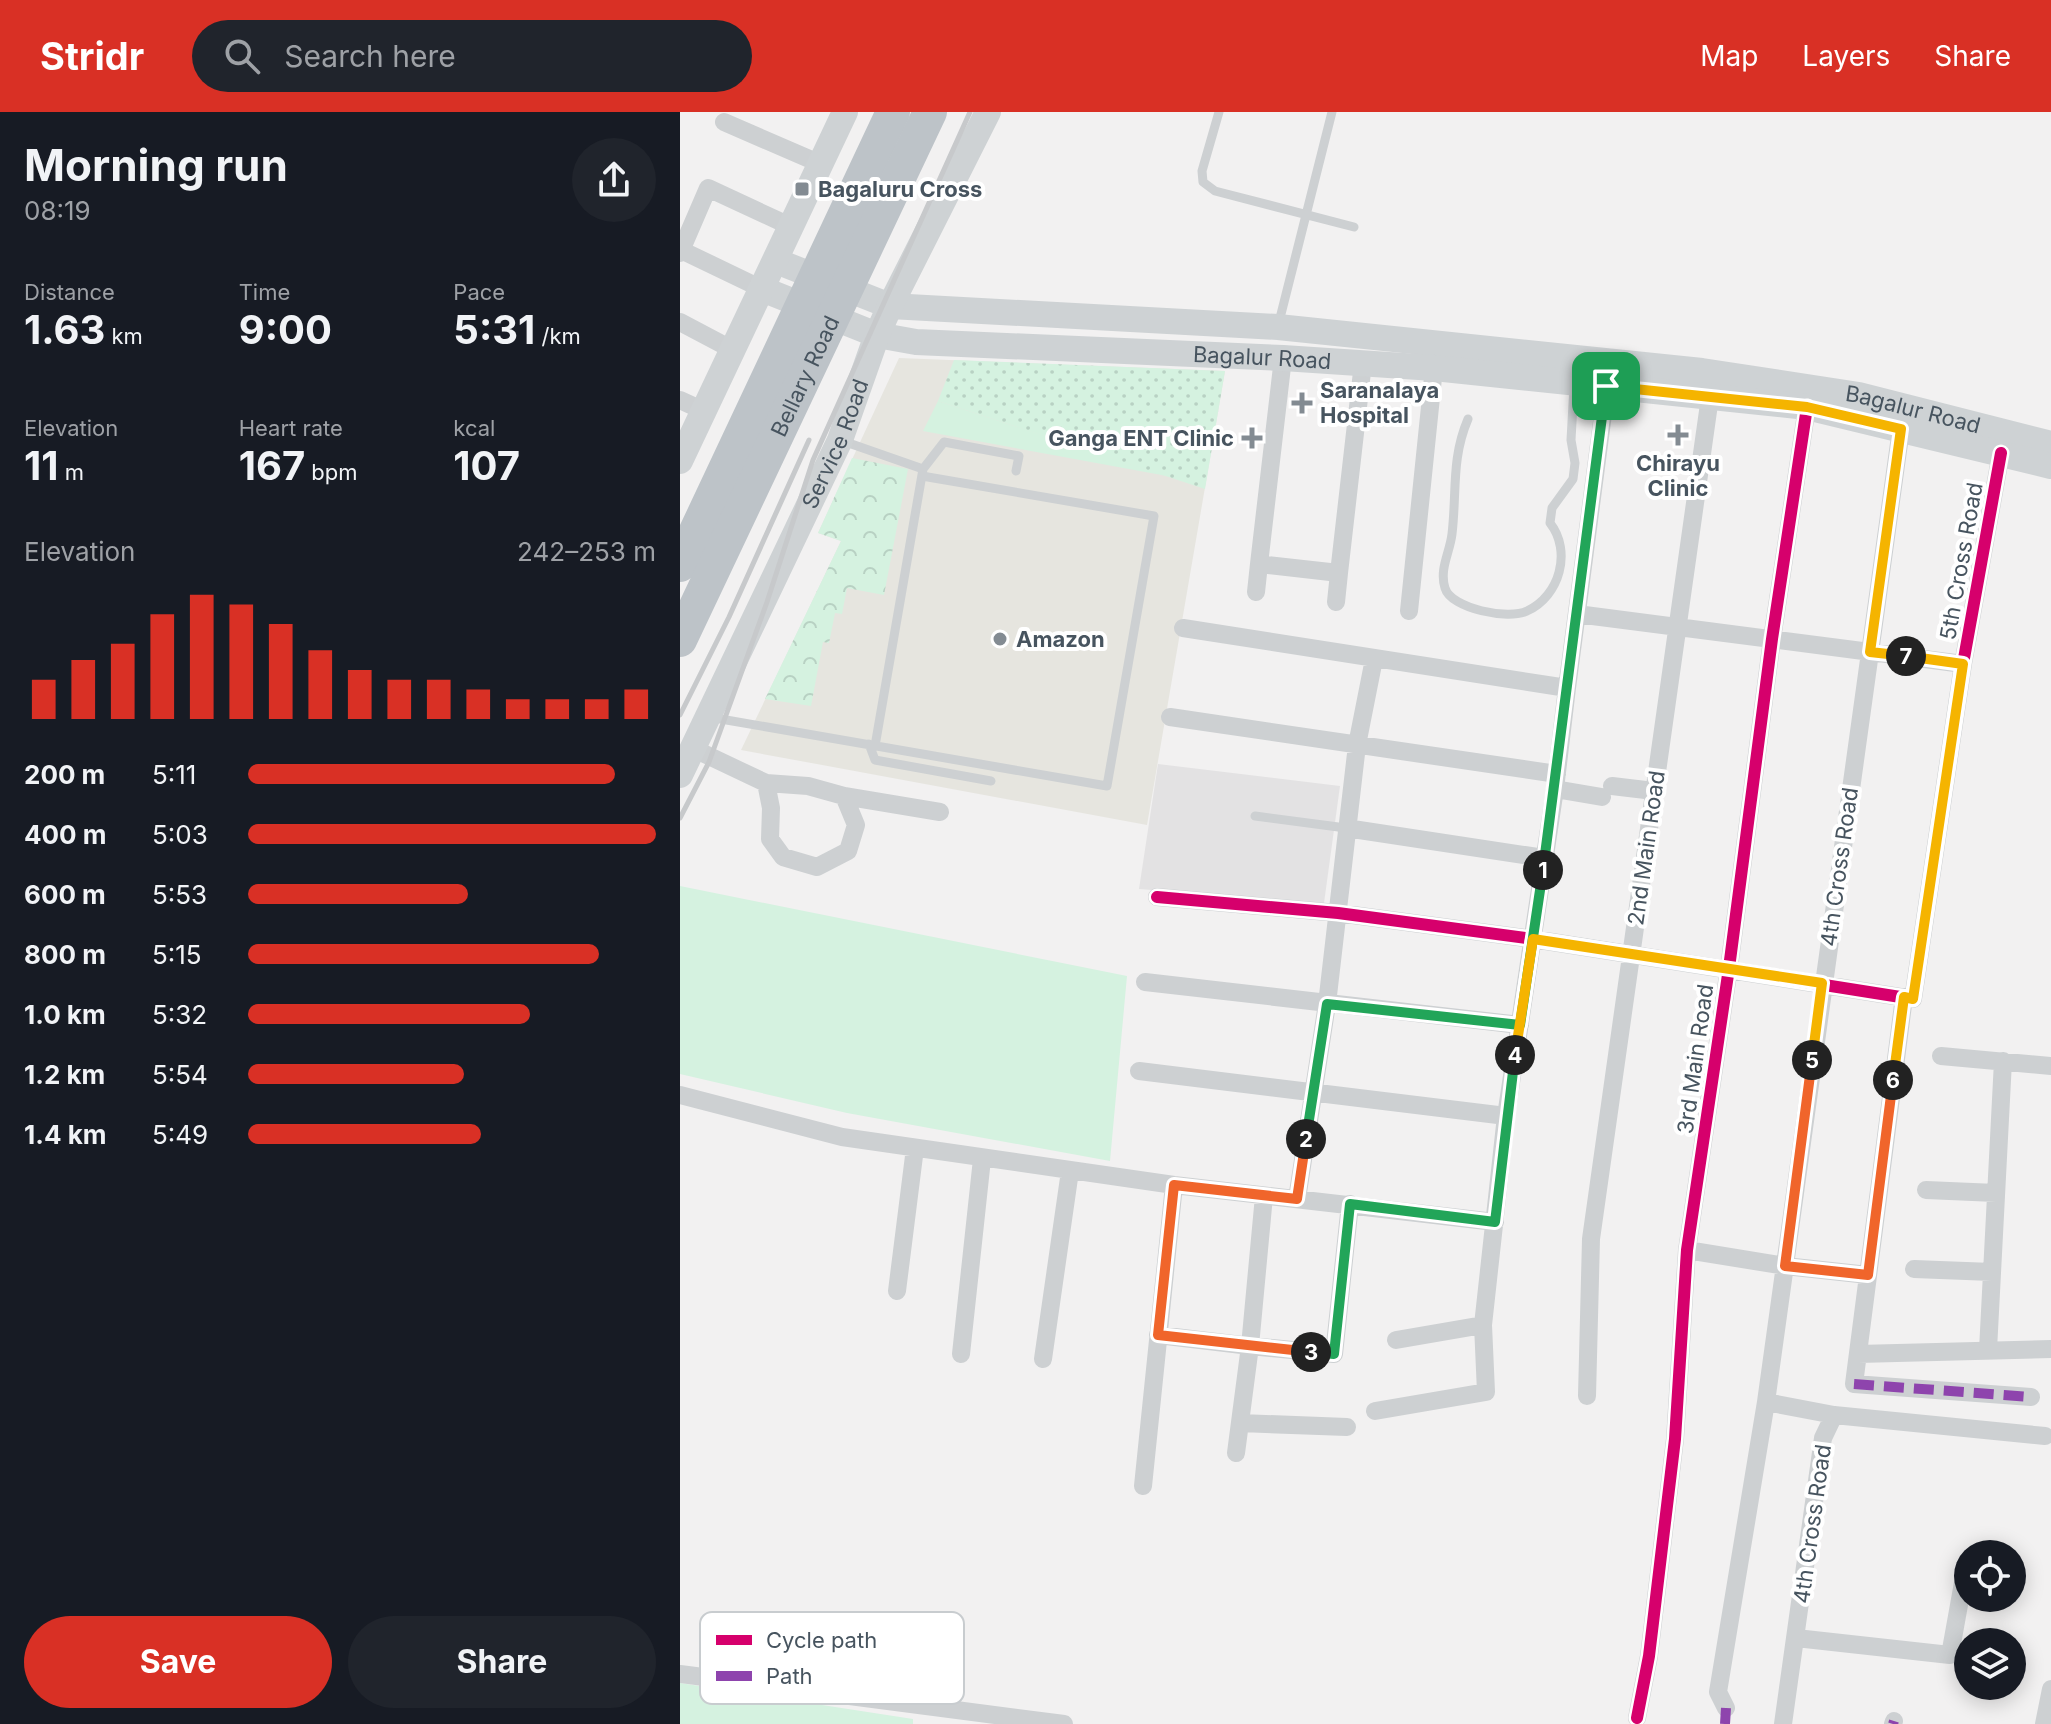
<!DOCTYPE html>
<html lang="en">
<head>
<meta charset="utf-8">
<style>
  body { margin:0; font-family:Inter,sans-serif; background:#20242c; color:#f1f3f6; height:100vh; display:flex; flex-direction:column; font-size:30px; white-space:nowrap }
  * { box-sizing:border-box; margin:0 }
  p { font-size:26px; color:#9ea1a6 }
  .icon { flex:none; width:44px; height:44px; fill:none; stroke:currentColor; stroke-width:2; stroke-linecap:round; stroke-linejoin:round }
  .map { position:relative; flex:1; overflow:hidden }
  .side { display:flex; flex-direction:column; background:#171b24; width:680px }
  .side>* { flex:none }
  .buttons { position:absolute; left:1274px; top:1428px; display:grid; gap:16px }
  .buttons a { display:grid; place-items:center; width:72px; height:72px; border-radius:50%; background:#171b24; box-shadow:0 4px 20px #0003; font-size:40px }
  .pin { position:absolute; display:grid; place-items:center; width:68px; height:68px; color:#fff; margin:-34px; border-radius:16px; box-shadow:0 4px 12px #0006 }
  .km { position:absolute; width:40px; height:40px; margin:-20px; border-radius:50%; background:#222; color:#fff; font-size:22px; line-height:40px; text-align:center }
  .round { display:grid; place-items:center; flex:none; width:84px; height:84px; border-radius:42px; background:#20242c }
  .headline { display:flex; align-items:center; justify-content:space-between; height:136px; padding:0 24px }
  h1 { font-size:44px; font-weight:700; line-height:60px }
  .metrics { display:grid; grid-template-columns:repeat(3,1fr); gap:12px; height:136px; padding:8px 24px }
  .metrics div { display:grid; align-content:center }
  .metrics b { font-size:40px; font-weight:700 }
  .metrics small { font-size:22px; font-weight:400 }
  .metrics p { font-size:22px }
  .chart { height:224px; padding:16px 24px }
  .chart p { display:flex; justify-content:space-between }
  .chart svg { width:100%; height:144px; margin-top:8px; stroke:#d93025; stroke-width:6 }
  .cta { display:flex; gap:16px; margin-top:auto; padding:16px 24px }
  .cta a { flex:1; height:92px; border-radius:48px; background:#d93025; color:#fff; font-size:32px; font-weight:700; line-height:92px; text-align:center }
  .cta a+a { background:#20242c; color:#f1f3f6 }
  ul { padding:0 24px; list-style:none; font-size:26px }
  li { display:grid; grid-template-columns:128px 96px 1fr; align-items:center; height:60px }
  li i { height:20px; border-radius:10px; background:#d93025 }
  header { display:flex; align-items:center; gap:48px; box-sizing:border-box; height:112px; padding:0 40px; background:#d93025; color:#fff }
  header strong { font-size:38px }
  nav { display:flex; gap:44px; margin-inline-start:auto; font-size:28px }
  .search { width:560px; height:72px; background:#20242c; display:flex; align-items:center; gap:20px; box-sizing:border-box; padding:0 28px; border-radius:44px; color:#9ea1a6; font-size:30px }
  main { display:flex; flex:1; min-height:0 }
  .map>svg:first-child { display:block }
</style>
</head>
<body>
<header>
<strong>Stridr</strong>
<div class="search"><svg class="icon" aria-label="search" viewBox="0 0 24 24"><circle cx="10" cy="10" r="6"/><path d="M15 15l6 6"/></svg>Search here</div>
<nav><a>Map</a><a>Layers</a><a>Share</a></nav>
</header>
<main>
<section class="side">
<div class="headline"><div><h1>Morning run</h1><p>08:19</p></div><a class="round"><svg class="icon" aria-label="share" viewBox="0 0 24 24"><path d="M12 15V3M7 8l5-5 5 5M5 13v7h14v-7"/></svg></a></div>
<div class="metrics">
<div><p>Distance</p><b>1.63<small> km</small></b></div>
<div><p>Time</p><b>9:00</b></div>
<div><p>Pace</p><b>5:31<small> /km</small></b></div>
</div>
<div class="metrics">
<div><p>Elevation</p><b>11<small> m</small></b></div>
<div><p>Heart rate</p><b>167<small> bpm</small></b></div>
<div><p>kcal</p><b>107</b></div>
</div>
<div class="chart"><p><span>Elevation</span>242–253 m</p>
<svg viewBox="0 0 160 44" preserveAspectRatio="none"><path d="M5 44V32M15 44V26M25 44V21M35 44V12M45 44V6M55 44V9M65 44V15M75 44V23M85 44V29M95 44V32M105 44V32M115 44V35M125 44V38M135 44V38M145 44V38M155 44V35"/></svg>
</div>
<ul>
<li><b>200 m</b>5:11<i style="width:90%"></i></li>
<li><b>400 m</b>5:03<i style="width:100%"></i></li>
<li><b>600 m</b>5:53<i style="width:54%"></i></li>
<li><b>800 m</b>5:15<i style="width:86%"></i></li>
<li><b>1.0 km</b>5:32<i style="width:69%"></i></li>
<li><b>1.2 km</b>5:54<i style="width:53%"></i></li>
<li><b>1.4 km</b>5:49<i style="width:57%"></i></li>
</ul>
<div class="cta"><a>Save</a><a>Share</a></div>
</section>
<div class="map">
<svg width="1371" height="1612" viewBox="0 0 1371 1612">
  <defs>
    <pattern id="forest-crowns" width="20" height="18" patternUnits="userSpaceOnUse" patternTransform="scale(2)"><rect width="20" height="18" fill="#d5f2e0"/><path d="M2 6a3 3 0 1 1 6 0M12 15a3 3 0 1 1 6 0" fill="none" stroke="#b8d1c3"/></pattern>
    <pattern id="garden-dots" width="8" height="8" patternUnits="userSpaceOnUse" patternTransform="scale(2)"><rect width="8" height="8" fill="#d5f2e0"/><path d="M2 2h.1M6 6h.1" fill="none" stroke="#b8d1c3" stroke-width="1.8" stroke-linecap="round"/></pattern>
  </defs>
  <rect width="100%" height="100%" fill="#f2f1f1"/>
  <path fill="#e6e5df" d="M219,246L545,259L467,713L61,638L161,429L138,421Z"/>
  <path fill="#e3e2e3" d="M478,652L660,674L644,791L459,777Z"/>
  <path fill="#d5f2e0" d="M258,289L487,364L243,319Z
    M0,774L447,864L430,1049L167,1001L0,962Z
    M0,1571L233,1607V1612H0Z"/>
  <path fill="url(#forest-crowns)" d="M172,346L228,357L204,483L167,476L162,502L155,501L149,531L143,530L131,594L85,587L161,429L138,421Z"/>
  <path fill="url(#garden-dots)" d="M274,248L545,259L525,377L258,289Z"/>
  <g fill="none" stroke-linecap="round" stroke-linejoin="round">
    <path stroke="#cdd0d2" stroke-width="9" d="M539,0L522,59L523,70L535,79L674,115
      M598,214L652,0
      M788,307C771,347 777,380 772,422C770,440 759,457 765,476C771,497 829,508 847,499C880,484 892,439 870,411L872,396L893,367L895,351L891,328L894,274
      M160,328L243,357L195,634
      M243,357L264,330L339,344L336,359
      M29,605L427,674L474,404L242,364
      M189,632L195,648L311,669
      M575,704L666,716"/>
    <path stroke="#cdd0d2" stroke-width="18" d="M44,10L141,52
      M1,138L82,177
      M0,141L28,76L112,115
      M0,210L53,238
      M603,246L579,452L659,461L683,251
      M0,288L24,299
      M576,480L579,452
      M656,490L659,461
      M729,499L754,256
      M897,502L1283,552
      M503,516L887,576L928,264
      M490,605L877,662
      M12,636L86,671L91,696L90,727L103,745L137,755L168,739L176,713L164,684L128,674L86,671
      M932,674L974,679
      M875,677L922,685
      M164,684L260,700
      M666,716L864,746
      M477,785L658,801L853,827L1233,887L1283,552L1321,341
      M465,870L840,913
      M1224,885L1174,1272L1351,1285
      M1261,944L1371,954
      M459,959L826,1004
      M0,983L162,1025L494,1073L815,1110
      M1246,1078L1316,1081
      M584,1084L570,1234L654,1242L670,1092
      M617,1087L647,892L677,633L694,547
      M1007,1138L1105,1154L1188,1163
      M1234,1157L1312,1160
      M217,1179L235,1036
      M478,1223L570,1234L556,1341
      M716,1228L803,1213
      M1308,1238L1323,949
      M281,1242L302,1047
      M1178,1242L1371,1237
      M363,1247L390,1059
      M907,1284L911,1127L1030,285
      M1086,1290L1154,1303L1365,1324
      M695,1299L806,1280L803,1213L826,1004L875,677L887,576
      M560,1311L667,1315
      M463,1374L494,1073
      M1116,1526L1270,1543L1286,1454
      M0,1562L384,1612
      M1046,1596L1038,1580L1086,1290L1221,317
      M957,1606L969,1544L995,1327L1007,1138L1049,856L1092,527L1127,295
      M1103,1612L1143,1326L1154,1303
      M1213,1612L1214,1609
      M1364,1612L1371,1577"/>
    <g stroke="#ced2d4" stroke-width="26">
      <path id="s1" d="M96,149L210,194L598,215L1022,259L1179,283L1371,332"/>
      <path id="s2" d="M82,177L197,223L236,230L603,246L754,256L1127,295L1371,354"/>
      <path d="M0,349L165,0"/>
      <path id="s3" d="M0,663L160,328L197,223L210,194L308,0"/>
    </g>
    <g stroke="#bdc3c8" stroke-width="34">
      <path d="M0,453L213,0"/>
      <path id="s4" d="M0,528L250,0"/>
    </g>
    <path stroke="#c7c9cb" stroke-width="5" d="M0,603L49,505L129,328
      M0,706L29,650L87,490L133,348L290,0"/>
    <path stroke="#8e44ad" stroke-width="10" stroke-dasharray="20 10" stroke-linecap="butt" d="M1174,1272L1351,1285
      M1045,1612L1046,1596
      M1213,1612L1214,1609"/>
    <defs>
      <path id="cycleway" d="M477,785L658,801L853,827L1233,887L1283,552L1321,341
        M957,1606L969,1544L995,1327L1007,1138L1049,856L1092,527L1127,295"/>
    </defs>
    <use href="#cycleway" stroke="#fff" stroke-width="17"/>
    <use href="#cycleway" stroke="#d6006c" stroke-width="12"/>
  </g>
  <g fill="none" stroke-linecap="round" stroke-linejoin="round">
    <defs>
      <path id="split-1" d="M863,758L926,274"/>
      <path id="split-2" d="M626,1027L647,892L840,913L863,758"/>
      <path id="split-3" d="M626,1027L617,1087L494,1073L478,1223L631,1240"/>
      <path id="split-4" d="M631,1240L654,1242L670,1092L815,1110L835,943"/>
      <path id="split-5" d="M835,943L853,827L1142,871L1132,948"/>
      <path id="split-6" d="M1132,948L1105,1154L1188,1163L1213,968"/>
      <path id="split-7" d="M1213,968L1224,885L1233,887L1283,552L1226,544"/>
      <path id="split-8" d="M926,274L1127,295L1221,317L1190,540L1226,544"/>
    </defs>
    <use href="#split-1" stroke="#fff" stroke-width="16"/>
    <use href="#split-2" stroke="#fff" stroke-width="16"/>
    <use href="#split-3" stroke="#fff" stroke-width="16"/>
    <use href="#split-4" stroke="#fff" stroke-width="16"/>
    <use href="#split-5" stroke="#fff" stroke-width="16"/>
    <use href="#split-6" stroke="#fff" stroke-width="16"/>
    <use href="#split-7" stroke="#fff" stroke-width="16"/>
    <use href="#split-8" stroke="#fff" stroke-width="16"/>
    <use href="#split-1" stroke="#22a559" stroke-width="10"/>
    <use href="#split-2" stroke="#22a559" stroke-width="10"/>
    <use href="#split-3" stroke="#f0652b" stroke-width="10"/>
    <use href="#split-4" stroke="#22a559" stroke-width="10"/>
    <use href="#split-5" stroke="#f5b400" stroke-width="10"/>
    <use href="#split-6" stroke="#f0652b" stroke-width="10"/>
    <use href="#split-7" stroke="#f5b400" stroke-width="10"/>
    <use href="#split-8" stroke="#f5b400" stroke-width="10"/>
  </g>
  <g fill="#838b92" stroke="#fff" stroke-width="3">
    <rect x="114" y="69" width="16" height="16" rx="4"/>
    <path d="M618 279h8v8h8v8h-8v8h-8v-8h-8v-8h8z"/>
    <path d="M994 311h8v8h8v8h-8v8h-8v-8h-8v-8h8z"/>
    <path d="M568 314h8v8h8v8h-8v8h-8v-8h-8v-8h8z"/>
    <circle cx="320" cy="527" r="8"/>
  </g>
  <g text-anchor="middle" stroke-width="8" stroke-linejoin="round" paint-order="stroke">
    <g font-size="22" font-weight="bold" fill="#47545f" stroke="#fff" text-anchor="start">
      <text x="138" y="85">Bagaluru Cross</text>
      <text x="640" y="286">Saranalaya<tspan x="640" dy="25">Hospital</tspan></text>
      <text x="554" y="334" text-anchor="end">Ganga ENT Clinic</text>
      <text x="998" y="359" text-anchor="middle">Chirayu<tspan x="998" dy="25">Clinic</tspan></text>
      <text x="336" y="535">Amazon</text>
    </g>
    <g font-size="22" fill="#47545f" stroke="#fff">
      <text dy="8" stroke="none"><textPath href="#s2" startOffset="510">Bagalur Road</textPath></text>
      <text dy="8" stroke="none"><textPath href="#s4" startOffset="292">Bellary Road</textPath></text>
      <text dy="8" stroke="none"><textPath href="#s1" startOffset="1152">Bagalur Road</textPath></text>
      <text dy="8" stroke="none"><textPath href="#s3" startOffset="366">Service Road</textPath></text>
      <text transform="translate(1281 449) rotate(-80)" y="8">5th Cross Road</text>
      <text transform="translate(966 736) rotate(-82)" y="8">2nd Main Road</text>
      <text transform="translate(1159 755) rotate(-82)" y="8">4th Cross Road</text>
      <text transform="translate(1015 947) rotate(-82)" y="8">3rd Main Road</text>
      <text transform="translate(1132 1412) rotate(-82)" y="8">4th Cross Road</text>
    </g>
  </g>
  <rect x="20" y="1500" width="264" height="92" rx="12" fill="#fff" stroke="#c8cccf" stroke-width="2"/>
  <rect x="36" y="1523" width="36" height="10" fill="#d6006c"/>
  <rect x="36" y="1559" width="36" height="10" fill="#8e44ad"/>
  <g font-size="22" fill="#47545f">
    <text x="86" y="1536">Cycle path</text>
    <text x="86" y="1572">Path</text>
  </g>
</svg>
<div class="buttons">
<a><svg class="icon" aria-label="locate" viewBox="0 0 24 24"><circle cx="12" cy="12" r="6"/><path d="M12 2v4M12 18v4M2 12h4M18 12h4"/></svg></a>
<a><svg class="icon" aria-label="layers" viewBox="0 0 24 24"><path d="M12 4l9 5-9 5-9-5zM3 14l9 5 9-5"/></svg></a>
</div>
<div class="pin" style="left:926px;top:274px;background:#1e9e55"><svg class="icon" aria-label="arrive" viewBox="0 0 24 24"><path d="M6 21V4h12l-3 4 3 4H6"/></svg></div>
<b class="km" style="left:863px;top:758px">1</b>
<b class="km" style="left:626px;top:1027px">2</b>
<b class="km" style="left:631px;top:1240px">3</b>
<b class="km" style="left:835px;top:943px">4</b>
<b class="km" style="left:1132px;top:948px">5</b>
<b class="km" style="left:1213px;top:968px">6</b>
<b class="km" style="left:1226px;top:544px">7</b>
</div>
</main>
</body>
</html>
